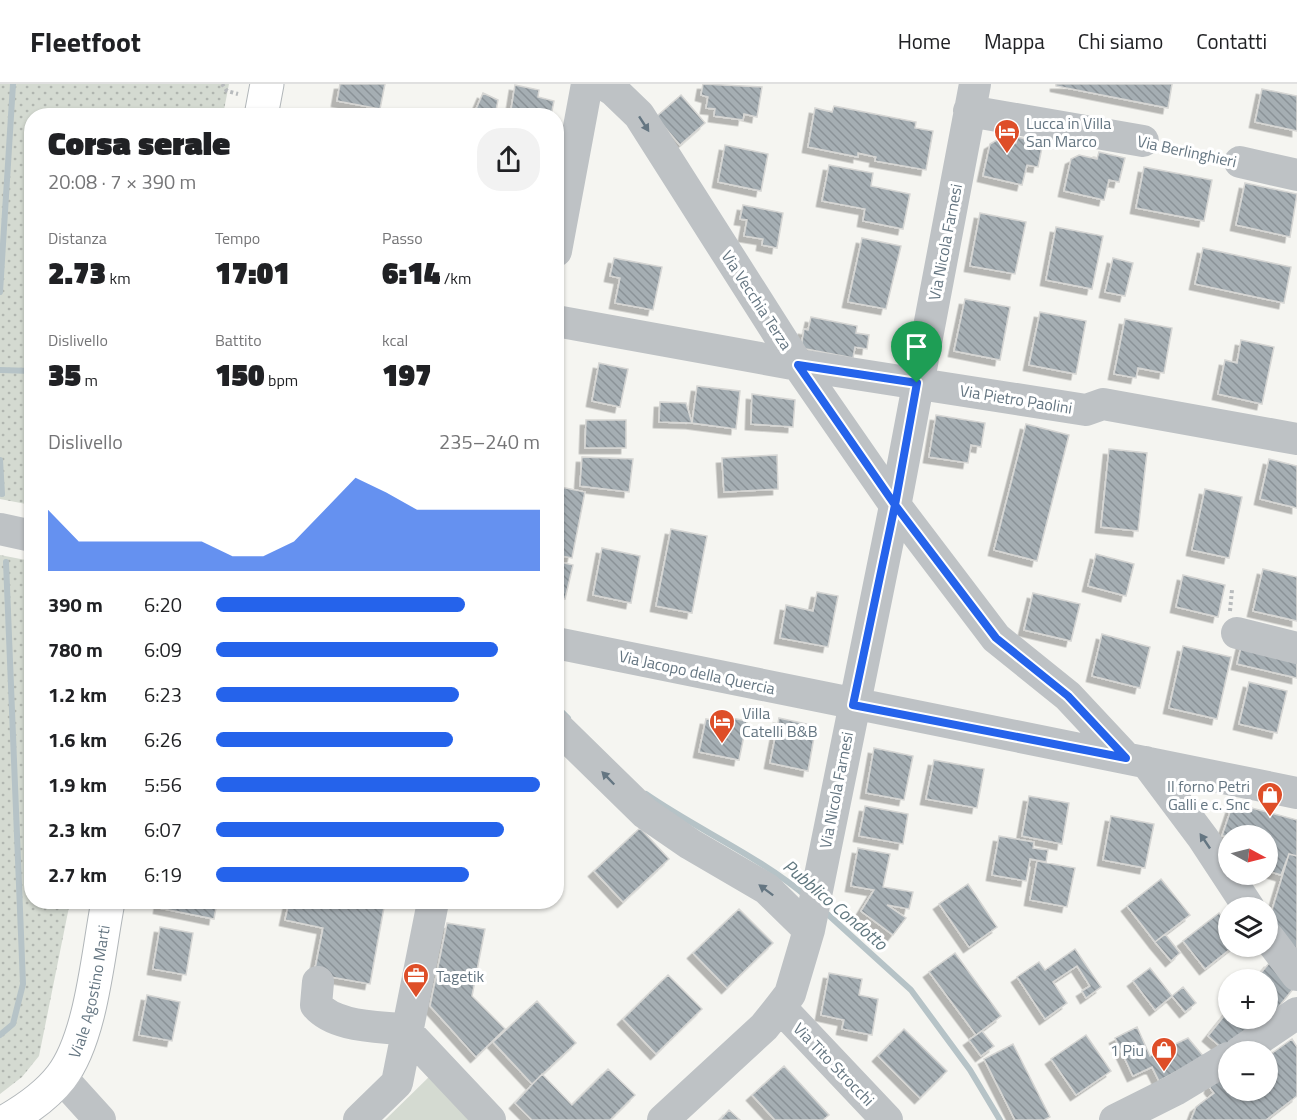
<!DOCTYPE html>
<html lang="it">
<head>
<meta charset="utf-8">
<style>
  body { margin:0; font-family:"Titillium Web",sans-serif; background:#f2f2f2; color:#202124; height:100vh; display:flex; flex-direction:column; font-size:22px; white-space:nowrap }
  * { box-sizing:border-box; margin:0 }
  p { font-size:20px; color:#757577 }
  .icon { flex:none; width:33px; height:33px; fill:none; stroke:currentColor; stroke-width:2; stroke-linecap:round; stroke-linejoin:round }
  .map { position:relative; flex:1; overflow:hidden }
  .details { position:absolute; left:24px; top:24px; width:540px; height:801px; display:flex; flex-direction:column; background:#fff; border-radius:24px; box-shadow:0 2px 4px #0004 }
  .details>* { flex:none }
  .needle { width:39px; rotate:97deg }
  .fabs { position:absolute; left:1218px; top:741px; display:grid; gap:12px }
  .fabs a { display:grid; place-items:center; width:60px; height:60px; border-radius:50%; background:#fff; box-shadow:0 2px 4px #0004; font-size:30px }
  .pin { position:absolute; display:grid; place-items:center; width:51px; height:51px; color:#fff; margin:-62px -26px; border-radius:50% 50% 50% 0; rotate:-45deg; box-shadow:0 0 6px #0007 }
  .pin .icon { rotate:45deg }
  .round { display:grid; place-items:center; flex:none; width:63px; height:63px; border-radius:24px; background:#f2f2f2 }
  .headline { display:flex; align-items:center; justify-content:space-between; height:102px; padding:0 24px }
  h1 { font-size:33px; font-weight:800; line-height:45px }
  .figures { display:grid; grid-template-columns:repeat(3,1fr); gap:9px; height:102px; padding:6px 24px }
  .figures div { display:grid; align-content:center }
  .figures b { font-size:30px; font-weight:800 }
  .figures small { font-size:16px; font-weight:400 }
  .figures p { font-size:16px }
  .chart { height:168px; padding:12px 24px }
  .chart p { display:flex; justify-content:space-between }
  .chart svg { width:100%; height:108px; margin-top:6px; fill:#2563eb; opacity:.7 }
  ul { padding:0 24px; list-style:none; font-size:20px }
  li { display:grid; grid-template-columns:96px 72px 1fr; align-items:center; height:45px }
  li i { height:15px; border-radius:8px; background:#2563eb }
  header { display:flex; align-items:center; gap:36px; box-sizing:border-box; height:84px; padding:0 30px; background:#fff; border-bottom:2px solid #e0e0e0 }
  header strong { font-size:28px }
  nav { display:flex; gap:33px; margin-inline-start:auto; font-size:21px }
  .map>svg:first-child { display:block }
</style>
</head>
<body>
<header>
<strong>Fleetfoot</strong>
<nav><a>Home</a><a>Mappa</a><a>Chi siamo</a><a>Contatti</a></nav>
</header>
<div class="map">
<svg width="1297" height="1036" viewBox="0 0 1297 1036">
  <defs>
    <pattern id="grass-dots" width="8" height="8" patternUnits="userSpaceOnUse" patternTransform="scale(1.5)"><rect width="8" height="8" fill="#d4dad1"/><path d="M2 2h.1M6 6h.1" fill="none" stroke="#b0b5af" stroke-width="1.8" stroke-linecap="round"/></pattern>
    <pattern id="building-back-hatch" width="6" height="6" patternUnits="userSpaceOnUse" patternTransform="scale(1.5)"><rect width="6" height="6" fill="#a5aeb3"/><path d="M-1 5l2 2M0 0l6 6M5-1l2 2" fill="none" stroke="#8a9297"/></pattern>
    <filter id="shadow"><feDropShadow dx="-5.5" dy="5.5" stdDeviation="0" flood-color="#0004"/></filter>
  </defs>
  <rect width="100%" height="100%" fill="#f5f5f1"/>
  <path fill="url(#grass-dots)" d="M0,0H229L223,31L32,32L31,421L0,415Z
    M0,471L31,477L32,818H70L39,972L22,993L0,1010Z"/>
  <path fill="#d4dad1" d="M433,989L479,1036H385Z"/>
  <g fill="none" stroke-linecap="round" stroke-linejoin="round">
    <path stroke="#b6c3c7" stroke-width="6" d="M0,208L13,0
      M0,286L32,287
      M0,376L2,410
      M556,622L568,634
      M646,710C698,746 759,772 807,813
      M824,827L911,906L970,986L1000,1036
      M0,951L13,940L23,900L6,478"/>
  </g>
  <path fill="url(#building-back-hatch)" stroke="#d6d6d4" stroke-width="1.5" filter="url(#shadow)" d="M340,0H385L380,25L337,17Z
    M703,0L762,3L757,33L744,30L743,36L714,32L715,25L706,24L708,13L701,11Z
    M1056,0H1172L1168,24L1056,2Z
    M515,1L539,6L538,13L554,17L551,32H510Z
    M1262,5L1297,12V47L1255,38Z
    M483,9L498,16L495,32H473Z
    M681,11L705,39L680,61L656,33Z
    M834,22L916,38L915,44L933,47L926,86L875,77L876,73L858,69V73L808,63L815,24L832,28Z
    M1017,53L1043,59L1038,83L1027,81L1022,101L983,92L990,60L997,56L1016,59Z
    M725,61L768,70L761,107L718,98Z
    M1099,68L1125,74L1119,98L1109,96L1104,116L1064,107L1071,75L1079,71L1097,75Z
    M829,81L873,89L871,102L910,110L903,145L863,137L865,125L822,117Z
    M1144,83L1212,96L1204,137L1136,124Z
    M1245,99L1297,110L1290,153L1236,141Z
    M743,121L783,129L777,164L762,161L763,155L744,152L747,136L740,135Z
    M980,129L1026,138L1015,190L970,182Z
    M1056,143L1103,152L1092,205L1046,196Z
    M862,154L901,162L886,225L848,218Z
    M1203,164L1291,183L1284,219L1195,200Z
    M614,174L662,183L653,226L615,219L620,194L610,192Z
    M1113,174L1133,179L1125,212L1105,208Z
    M965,215L1010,223L1000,276L954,267Z
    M1040,228L1086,237L1076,290L1029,281Z
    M811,233L857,242L856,249L869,251L867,265L855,263L853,274L801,264L804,245L808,246Z
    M1125,235L1172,244L1164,289L1138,284L1136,294L1114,290Z
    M1241,256L1274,263L1262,320L1218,310L1225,276L1237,279Z
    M599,279L628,285L620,323L592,317Z
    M697,302L740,307L736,345L692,339Z
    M752,310L795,316L793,343L751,340Z
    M660,318L686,319L692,339L659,338Z
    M936,331L985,339L981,363L971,361L968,379L929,373Z
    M586,336H626V364H585Z
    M1026,340L1069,351L1037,477L994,466Z
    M1109,365L1147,369L1138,447L1101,443Z
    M777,371L778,405L724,408L722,374Z
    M582,373L633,375L629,408L580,402Z
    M1269,375L1297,382V424L1260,415Z
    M556,402L585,408L572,474L556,471Z
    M1205,405L1242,413L1229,474L1192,466Z
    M671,445L707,452L692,529L656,522Z
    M602,464L640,472L631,519L593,511Z
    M1096,470L1134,480L1126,512L1088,502Z
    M556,477L573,481L565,515L556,513Z
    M1263,485L1297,493V537L1253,527Z
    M1183,491L1225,501L1218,533L1176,523Z
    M817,508L838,512L828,563L780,554L786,521L813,527Z
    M1033,509L1080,520L1071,557L1024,546Z
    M1102,550L1150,563L1140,604L1092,592Z
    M1242,559L1297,571V594L1237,580Z
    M1183,562L1231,573L1217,635L1169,624Z
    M1249,598L1287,607L1277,649L1239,640Z
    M727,633L747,637L739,676L699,668L706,635L726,639Z
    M779,634L816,642L808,687L770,679Z
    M874,664L913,672L904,716L866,709Z
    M934,676L984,685L977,724L926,715Z
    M1029,712L1069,719L1062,760L1022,752Z
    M1233,719L1297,736V772L1289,770L1281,791L1268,787V752H1222Z
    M865,722L908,730L903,760L859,752Z
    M1111,732L1154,740L1145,784L1103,776Z
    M640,744L669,775L623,818L594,787Z
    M999,752L1034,758L1033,764L1048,766L1046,778L1030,775L1026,797L992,791Z
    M858,764L890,770L883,803L913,808L909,825L887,821L906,834L893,851L861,827L874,806L851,802Z
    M1289,770L1297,772V867L1268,839Z
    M1037,777L1075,784L1067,823L1030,816Z
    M1161,795L1190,831L1155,858L1127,822Z
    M968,800L997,843L969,863L939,820Z
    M160,818H217L214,835L159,824Z
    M289,818H385L370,900L314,890L323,844L285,836Z
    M739,825L773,859L727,904L693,869Z
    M1219,829L1228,840V862H1234L1205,885L1183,857Z
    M447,839L485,845L472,912L505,945L476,973L430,922Z
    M160,843L193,849L186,891L153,885Z
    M1165,850L1180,869L1171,877L1155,858Z
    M1075,865L1101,903L1086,914L1082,907L1090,902L1077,882L1053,898L1067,919L1045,935L1017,893L1039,878L1045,886Z
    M955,869L1001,932L976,951L929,888Z
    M1270,878L1297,900L1277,925L1249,954L1223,965L1208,952L1228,927V934H1268V896H1255Z
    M1150,884L1172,912L1155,926L1133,897Z
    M829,889L862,895L859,911L878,915L872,951L842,945L844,936L821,931Z
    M668,891L702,925L656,970L623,935Z
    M1183,903L1196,919L1185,928L1172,912Z
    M147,911L180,918L172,957L139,951Z
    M537,917L576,959L532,1000L493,958Z
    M1137,943L1150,972L1188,954L1204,973L1159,997L1152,983L1133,992L1115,954Z
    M904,945L947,987L920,1014L878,972Z
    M982,947L994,962L981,972L969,956Z
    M1086,951L1111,987L1076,1011L1051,975Z
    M1292,955L1297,963V1012L1266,1036H1191L1196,1023L1214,1009L1210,1004L1212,992L1228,988V1006H1268V972Z
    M1013,960L1050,1033L1044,1036H1015L984,975Z
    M784,982L829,1031L823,1036H775L752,1011Z
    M608,985L635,1011L610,1036H532L515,1019L542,990L572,1021Z
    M729,1026L740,1036H720Z"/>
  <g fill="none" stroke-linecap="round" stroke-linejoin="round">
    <defs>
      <g id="major">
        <path d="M261,32L267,0"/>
        <path id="s1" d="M8,1036C27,1025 47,1011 61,993C92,953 98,868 108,818"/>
      </g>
    </defs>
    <use href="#major" stroke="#b1b6b9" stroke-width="35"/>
    <path stroke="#b8bbbd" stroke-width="4" stroke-dasharray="3 3" stroke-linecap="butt" d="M222,0L227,7L238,10
      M1168,62L1216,73
      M1230,527L1232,506"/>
    <path stroke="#bec2c5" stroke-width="32" d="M603,0L613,6L639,31L798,281L895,421L996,554L1068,612L1126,674
      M969,27L1143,57
      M1240,78L1297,91
      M556,167L587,0
      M556,237L798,281L1086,326L1103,320L1297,355
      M0,445L32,452
      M1237,549L1297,564
      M556,559L1297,709
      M556,642L645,729L690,760L767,805L809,846
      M1146,678L1203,754L1249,824
      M1268,853L1297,891
      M318,898L316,921C335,944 380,942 408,946
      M780,923L887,1036
      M408,949L490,1036
      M1240,968L1297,929
      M61,993L100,1036
      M359,1036L397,999L433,818
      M663,1036L764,943L780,923L790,910L809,846L897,412L975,0
      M1115,1036L1175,1006L1228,974"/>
    <use href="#major" stroke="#fff" stroke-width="33"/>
  </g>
  <defs><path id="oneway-solid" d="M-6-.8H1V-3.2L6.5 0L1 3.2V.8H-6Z" transform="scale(1.5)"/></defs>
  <g fill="#657682">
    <use href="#oneway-solid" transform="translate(644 40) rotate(57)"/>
    <use href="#oneway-solid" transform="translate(608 694) rotate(-134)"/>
    <use href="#oneway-solid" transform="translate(1205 757) rotate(-124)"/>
    <use href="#oneway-solid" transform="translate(766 806) rotate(-143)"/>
  </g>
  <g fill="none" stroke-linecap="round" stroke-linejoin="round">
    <defs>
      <path id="route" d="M917,299L798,281L895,421L853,621L1126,674L1068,612L996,554L895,421L917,299"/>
    </defs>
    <use href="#route" stroke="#fff" stroke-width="12"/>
    <use href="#route" stroke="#2563eb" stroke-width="8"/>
  </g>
  <defs>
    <symbol id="hotel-pin" viewBox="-11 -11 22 30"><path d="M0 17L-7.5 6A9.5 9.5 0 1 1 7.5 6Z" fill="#de4e28" stroke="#fff"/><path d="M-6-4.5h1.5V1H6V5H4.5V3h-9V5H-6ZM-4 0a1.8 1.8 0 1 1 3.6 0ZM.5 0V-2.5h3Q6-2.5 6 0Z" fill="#fff"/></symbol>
    <symbol id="shop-pin" viewBox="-11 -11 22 30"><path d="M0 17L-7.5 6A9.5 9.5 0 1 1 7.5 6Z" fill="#de4e28" stroke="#fff"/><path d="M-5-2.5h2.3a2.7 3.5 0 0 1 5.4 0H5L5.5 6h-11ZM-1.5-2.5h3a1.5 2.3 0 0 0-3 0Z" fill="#fff"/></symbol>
    <symbol id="office-pin" viewBox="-11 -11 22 30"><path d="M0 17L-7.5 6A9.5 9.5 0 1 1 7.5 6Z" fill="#de4e28" stroke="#fff"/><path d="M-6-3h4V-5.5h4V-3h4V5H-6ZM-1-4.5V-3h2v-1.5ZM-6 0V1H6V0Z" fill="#fff"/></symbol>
  </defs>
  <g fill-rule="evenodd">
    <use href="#hotel-pin" x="992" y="33" width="30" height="40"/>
    <use href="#hotel-pin" x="707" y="623" width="30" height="40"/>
    <use href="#shop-pin" x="1255" y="696" width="30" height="40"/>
    <use href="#office-pin" x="401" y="877" width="30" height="40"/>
    <use href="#shop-pin" x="1149" y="951" width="30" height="40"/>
  </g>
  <g text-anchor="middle" stroke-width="6" stroke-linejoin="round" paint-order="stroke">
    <g font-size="16" fill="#657682" stroke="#fff" text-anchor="start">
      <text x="1026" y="45">Lucca in Villa<tspan x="1026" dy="18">San Marco</tspan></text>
      <text x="742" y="635">Villa<tspan x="742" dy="18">Catelli B&amp;B</tspan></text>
      <text x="1250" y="708" text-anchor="end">Il forno Petri<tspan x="1250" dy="18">Galli e c. Snc</tspan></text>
      <text x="436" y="898">Tagetik</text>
      <text x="1144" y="972" text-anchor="end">1 Piu</text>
    </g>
    <g font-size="16" fill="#657682" stroke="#fff">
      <text transform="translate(1187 67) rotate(12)" y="6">Via Berlinghieri</text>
      <text transform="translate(945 158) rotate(-79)" y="6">Via Nicola Farnesi</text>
      <text transform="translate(757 216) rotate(57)" y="6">Via Vecchia Terza</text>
      <text transform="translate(1016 315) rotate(9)" y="6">Via Pietro Paolini</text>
      <text transform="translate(697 588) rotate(12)" y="6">Via Jacopo della Quercia</text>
      <text transform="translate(836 706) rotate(-79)" y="6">Via Nicola Farnesi</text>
      <text dy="6" stroke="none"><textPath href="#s1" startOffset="160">Viale Agostino Marti</textPath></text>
      <text transform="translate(834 980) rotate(46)" y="6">Via Tito Strocchi</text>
    </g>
    <g font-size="18" font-style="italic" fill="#60777f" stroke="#fff">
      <text transform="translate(835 821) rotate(40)" y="6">Pubblico Condotto</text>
    </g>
  </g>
</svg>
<div class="fabs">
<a><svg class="needle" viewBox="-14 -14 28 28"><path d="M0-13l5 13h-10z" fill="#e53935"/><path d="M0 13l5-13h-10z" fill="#757577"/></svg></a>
<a><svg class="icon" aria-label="layers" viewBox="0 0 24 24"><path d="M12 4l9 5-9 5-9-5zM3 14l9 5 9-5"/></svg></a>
<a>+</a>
<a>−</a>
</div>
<div class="pin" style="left:917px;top:299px;background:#1e9e55"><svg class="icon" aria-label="arrive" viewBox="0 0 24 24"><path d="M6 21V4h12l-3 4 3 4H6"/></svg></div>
<section class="details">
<div class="headline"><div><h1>Corsa serale</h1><p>20:08 · 7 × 390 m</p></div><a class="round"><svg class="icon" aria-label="share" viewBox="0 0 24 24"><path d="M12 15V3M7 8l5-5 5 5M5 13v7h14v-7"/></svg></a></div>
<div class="figures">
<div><p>Distanza</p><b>2.73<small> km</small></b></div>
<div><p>Tempo</p><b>17:01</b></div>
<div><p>Passo</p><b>6:14<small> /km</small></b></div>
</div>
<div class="figures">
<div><p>Dislivello</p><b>35<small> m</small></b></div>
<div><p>Battito</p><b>150<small> bpm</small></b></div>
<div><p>kcal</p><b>197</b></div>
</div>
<div class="chart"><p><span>Dislivello</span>235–240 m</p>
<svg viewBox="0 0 160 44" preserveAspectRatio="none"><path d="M0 44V19L10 32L20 32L30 32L40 32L50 32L60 38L70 38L80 32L90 19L100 6L110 12L120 19L130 19L140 19L150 19L160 19V44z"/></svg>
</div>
<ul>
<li><b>390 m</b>6:20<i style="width:77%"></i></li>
<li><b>780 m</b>6:09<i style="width:87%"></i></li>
<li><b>1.2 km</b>6:23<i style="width:75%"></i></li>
<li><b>1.6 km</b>6:26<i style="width:73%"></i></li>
<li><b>1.9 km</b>5:56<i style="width:100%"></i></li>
<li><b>2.3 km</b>6:07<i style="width:89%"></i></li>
<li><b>2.7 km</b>6:19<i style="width:78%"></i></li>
</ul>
</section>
</div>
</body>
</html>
